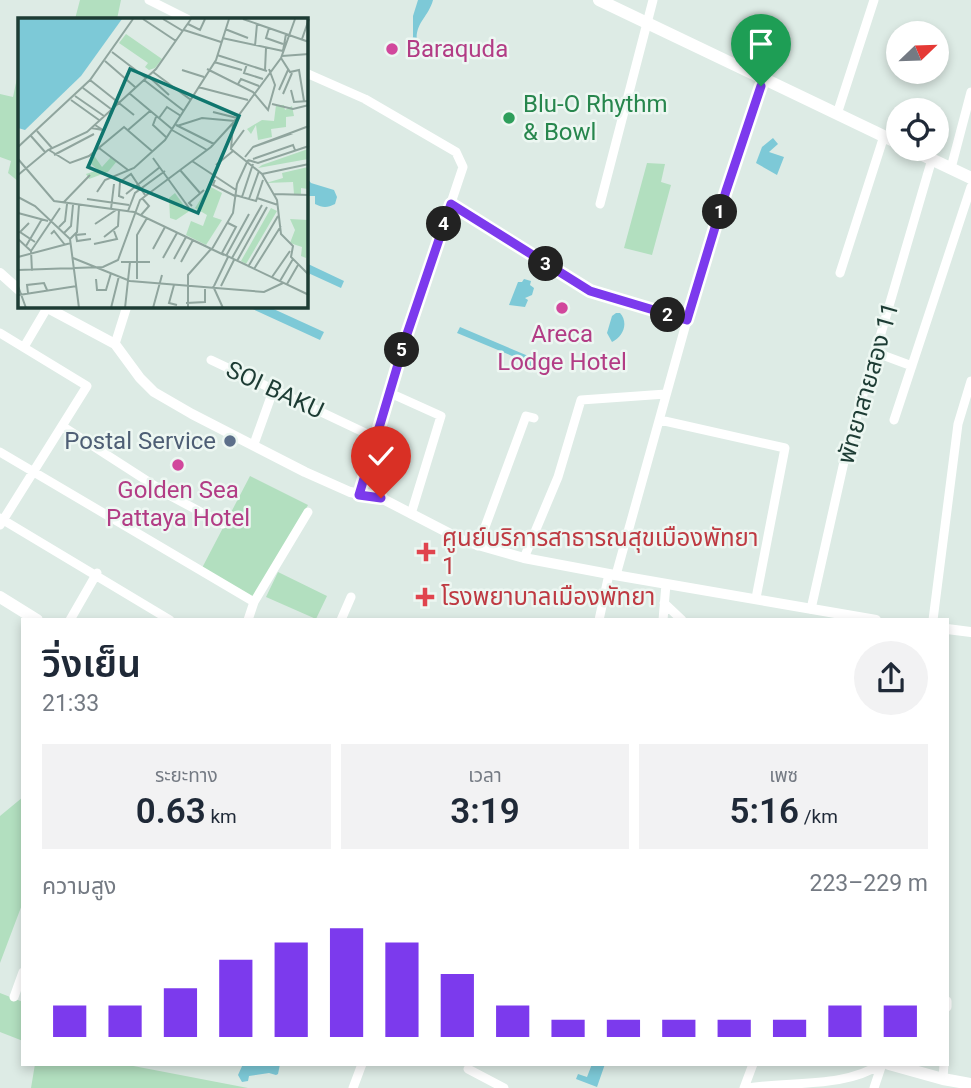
<!DOCTYPE html>
<html lang="th">
<head>
<meta charset="utf-8">
<style>
  body { margin:0; font-family:Roboto,"Noto Sans Thai",sans-serif; background:#f2f2f3; color:#1f2937; height:100vh; display:flex; flex-direction:column; font-size:26px; white-space:nowrap }
  * { box-sizing:border-box; margin:0 }
  p { font-size:23px; color:#747a83 }
  .icon { flex:none; width:38px; height:38px; fill:none; stroke:currentColor; stroke-width:2; stroke-linecap:round; stroke-linejoin:round }
  .map { position:relative; flex:1; overflow:hidden }
  .details { position:absolute; left:21px; top:618px; width:928px; height:448px; display:flex; flex-direction:column; background:#fff; border-radius:0px; box-shadow:0 4px 10px #0003 }
  .details>* { flex:none }
  .needle { width:46px; rotate:67deg }
  .fabs { position:absolute; left:886px; top:21px; display:grid; gap:14px }
  .fabs a { display:grid; place-items:center; width:63px; height:63px; border-radius:50%; background:#fff; box-shadow:0 4px 10px #0003; font-size:35px }
  .pin { position:absolute; display:grid; place-items:center; width:60px; height:60px; color:#fff; margin:-72px -30px; border-radius:50% 50% 50% 0; rotate:-45deg; box-shadow:0 0 7px #0007 }
  .pin .icon { rotate:45deg }
  .km { position:absolute; width:35px; height:35px; margin:-18px; border-radius:50%; background:#222; color:#fff; font-size:19px; line-height:35px; text-align:center }
  .round { display:grid; place-items:center; flex:none; width:74px; height:74px; border-radius:37px; background:#f2f2f3 }
  .headline { display:flex; align-items:center; justify-content:space-between; height:119px; padding:0 21px }
  h1 { font-size:38px; font-weight:600; line-height:52px }
  .stats { display:grid; grid-template-columns:repeat(3,1fr); gap:10px; height:119px; padding:7px 21px }
  .stats div { display:grid; align-content:center; border-radius:0px; background:#f2f2f3; text-align:center }
  .stats b { font-size:35px; font-weight:600 }
  .stats small { font-size:19px; font-weight:400 }
  .stats p { font-size:19px }
  .chart { height:196px; padding:14px 21px }
  .chart p { display:flex; justify-content:space-between }
  .chart svg { width:100%; height:126px; margin-top:7px; stroke:#7c3aed; stroke-width:6 }
  .map>svg:first-child { display:block }
</style>
</head>
<body>
<div class="map">
<svg width="971" height="1088" viewBox="0 0 971 1088">
  <rect width="100%" height="100%" fill="#ddebe5"/>
  <path fill="#b2dfbf" d="M80,0H121L117,19H75Z
    M19,69V182L8,173L11,161L0,157V94L13,97Z
    M647,163L665,164L661,182L671,185L652,255L624,248Z
    M250,476L308,505L255,596L251,597L202,568Z
    M278,572L327,596L316,619L266,597Z
    M23,797V902L0,963V816Z
    M0,993L23,1002V1041L0,1032Z
    M35,1064H123L248,1088H31Z"/>
  <path fill="#7dc9d7" d="M418,0H433C428,19 412,24 418,47L414,52L407,53L413,37V16Z
    M773,138L778,144L769,152L784,157L777,175L756,163L762,147Z
    M306,177L311,183L334,190L337,197L335,204C327,208 323,208 315,204V196H308L306,201Z
    M306,263L344,281L341,288L306,272Z
    M524,279L531,281L530,285L534,288L532,295L525,298L528,300L525,307L509,305L518,282H522Z
    M246,306H267L324,332L320,340Z
    M616,313H620C629,323 623,337 612,342L607,333L612,316Z
    M460,327L533,358L536,362L534,369L527,367L529,363L457,333Z
    M243,1064H280L278,1074L276,1075L269,1073L249,1076L248,1081L242,1082L238,1075Z
    M592,1064H605L597,1087L576,1079L578,1074L587,1077Z"/>
  <g fill="none" stroke-linecap="round" stroke-linejoin="round">
    <path stroke="#fff" stroke-width="9" d="M149,0L187,19
      M306,73L365,99L456,152L463,167L407,334L359,495
      M837,114L874,0
      M951,168L971,92
      M451,204L590,291L687,320
      M600,204L653,0
      M840,273L884,136
      M0,333L87,386L0,525
      M115,344L127,306
      M24,347L47,308
      M877,353L912,366
      M211,360L376,438
      M390,393L441,416L411,514
      M660,420L785,448L756,598
      M894,420L971,187
      M62,426L169,495L223,524
      M254,444L273,391
      M0,452L254,602
      M0,518L170,620
      M478,546L526,416L534,418
      M524,558L558,477L581,400L666,394
      M616,575L687,320L726,191L763,80
      M664,603L682,620
      M811,609L846,453L932,159
      M70,620L97,573
      M248,620L254,602L308,512
      M341,620L351,597
      M599,620L609,574
      M663,620L666,584
      M933,620L958,424L971,381
      M14,997L23,972
      M947,1001V1007
      M468,1069L504,1088
      M943,1079L944,1064
      M353,1088L362,1064
      M744,1088L753,1064
      M748,1088C791,1081 845,1088 881,1064
      M874,1088L882,1064"/>
    <path stroke="#fff" stroke-width="10" d="M0,273L19,290
      M44,306L115,344L140,378L154,392L192,414L305,472L350,492L381,498L464,541L524,558L609,574L876,620
      M947,629L971,632"/>
    <path stroke="#fff" stroke-width="12" d="M599,0L898,143
      M910,149L971,178
      M0,597L37,620
      M889,1064L943,1079L971,1084"/>
  </g>
  <g fill="none" stroke-linecap="round" stroke-linejoin="round">
    <defs>
      <path id="route" d="M381,498L359,495L407,334L451,204L590,291L687,320L726,191L761,86"/>
    </defs>
    <use href="#route" stroke="#fff" stroke-width="14"/>
    <use href="#route" stroke="#7c3aed" stroke-width="9"/>
  </g>
  <g fill="#d1479c" stroke="#edf7f2" stroke-width="2.5">
    <circle cx="392" cy="49" r="7"/>
    <circle cx="562" cy="308" r="7"/>
    <circle cx="178" cy="465" r="7"/>
  </g>
  <circle fill="#2e9e5b" stroke="#edf7f2" stroke-width="2.5" cx="509" cy="118" r="7"/>
  <circle fill="#5c6f8a" stroke="#edf7f2" stroke-width="2.5" cx="230" cy="441" r="7"/>
  <g fill="#e0444e" stroke="#edf7f2" stroke-width="2.5">
    <path d="M422.5 541.5h7v7h7v7h-7v7h-7v-7h-7v-7h7z"/>
    <path d="M421.5 586.5h7v7h7v7h-7v7h-7v-7h-7v-7h7z"/>
  </g>
  <g text-anchor="middle" stroke-width="5" stroke-linejoin="round" paint-order="stroke">
    <g font-size="24" fill="#b23c85" stroke="#edf7f2">
      <text x="406" y="57" text-anchor="start">Baraquda</text>
      <text x="562" y="342">Areca<tspan x="562" dy="28">Lodge Hotel</tspan></text>
      <text x="178" y="498">Golden Sea<tspan x="178" dy="28">Pattaya Hotel</tspan></text>
    </g>
    <g font-size="24" fill="#27864d" stroke="#edf7f2" text-anchor="start">
      <text x="523" y="112">Blu-O Rhythm<tspan x="523" dy="28">&amp; Bowl</tspan></text>
    </g>
    <g font-size="24" fill="#1d3c34" stroke="#edf7f2">
      <text transform="translate(868 383) rotate(-74)" y="8">พัทยาสายสอง 11</text>
      <text transform="translate(275 390) rotate(25)" y="8">SOI BAKU</text>
    </g>
    <g font-size="24" fill="#4e5e75" stroke="#edf7f2" text-anchor="end">
      <text x="216" y="449">Postal Service</text>
    </g>
    <g font-size="24" fill="#be3a42" stroke="#edf7f2" text-anchor="start">
      <text x="442" y="546">ศูนย์บริการสาธารณสุขเมืองพัทยา<tspan x="442" dy="28">1</tspan></text>
      <text x="441" y="605">โรงพยาบาลเมืองพัทยา</text>
    </g>
  </g>
  <g transform="translate(18 18)">
    <rect width="290" height="290" fill="#ddebe5"/>
    <path d="M108,16L144,41L137,50L131,52L127,49L130,45L101,25ZM258,87H266L267,92L274,88L276,98L268,99V109L253,111L254,119L240,122L238,107L233,116L229,111L244,102L256,103ZM290,131V141L240,150L244,147ZM75,136L84,149L93,139L99,143L90,154L71,161L68,156L80,152L73,146ZM290,149V177V171L283,170V176H276L275,164L248,165L265,160L264,155ZM191,168L204,175L195,199L204,202L188,227L168,217L173,203L185,208L189,197L177,190ZM157,175L169,192L176,190L158,202L152,200L151,180ZM253,190L259,193L228,246L223,243ZM272,201L290,202L288,240L283,238L284,229L272,225L277,212Z" fill="#b2dfbf"/>
    <path d="M0,1H104L63,58L7,112L0,110Z" fill="#7dc9d7"/>
    <path fill="none" stroke="#90a59e" stroke-width="2" d="M125,1L158,23M145,1L165,13M225,1L291,24M170,6L182,12L187,1M251,10L248,20L265,26M207,11L230,20M166,12L203,24M204,20L265,33L268,16M284,21L291,1M237,28L239,6M94,34L128,60M199,37L249,53M264,38L291,36M263,40L272,54L281,52L286,83M87,43L117,69M196,44L224,52M229,46L226,55L245,61M189,51L235,74L250,92L257,67L251,51M164,52L186,59M247,52L248,30M135,54L173,82M130,58L151,77M72,62L116,97M126,62L166,93M220,66L223,61L241,68M180,69L230,82M65,70L93,91M261,72L270,52M273,72L276,84L291,83M111,75L154,111M265,76L274,55M57,78L86,98M53,82L81,102M254,86L275,91L291,87M195,94L219,100M138,99L135,107L149,120M141,100L149,89L163,98M215,106L213,131L244,156L259,182L263,216L275,228L273,239L291,257M158,107L196,126M159,108L184,100L217,103M73,110L85,112L77,107M110,112L132,93M154,112L189,132M19,113L34,130M13,118L27,134M0,129L72,62L115,1M235,129L291,108M81,130L110,152M213,130L226,112M31,132L52,145L71,138L106,109L135,134M36,137L76,116M227,139L235,129L275,115M135,140L171,190M0,141L36,183L116,194L206,237M235,141L275,127L277,132M230,142L240,145L291,128M174,143L218,172M198,147L215,133M162,152L182,175M244,156L291,146M0,157L30,132L69,114L138,51L173,1M197,162L195,167L217,178M79,174L87,162L116,150L147,122L198,42L211,1M108,176L142,149M256,176L291,177M217,177L238,183L245,162M0,179L17,188L52,221L61,290M224,179L235,146M106,180L101,178L102,164L113,156L127,177M239,180L260,187M69,181L111,187M231,181L241,153M45,185L72,157M174,188L171,185L186,172M93,191L96,166M110,193L117,175L147,153M0,195L30,203M123,197L131,188L124,180M11,205L2,214L17,224M77,206L98,192M41,209L47,203L49,186M46,215L53,208L55,187M33,216L36,213L47,227M68,216L58,217L59,223L73,221M86,219L100,208L101,192M0,221L13,233L14,253M52,221L59,214L61,187M76,226L99,221L96,213M8,228L24,201M135,231L147,209M194,231L215,195L219,166L230,142M13,233L42,190M203,235L291,277M204,235L218,209L210,205M208,238L231,196M0,239L53,225M55,240L112,263L246,274L265,265M145,240L159,215M214,240L244,187M156,241L168,219M219,243L249,189M103,244H132M163,244L175,222M230,249L260,198M236,251L263,208M0,252L85,249L100,242L122,182L193,129L215,105L263,40L277,1M254,259L272,233M78,261L79,272H88L93,255M119,261V217L129,200M262,263L275,241M269,266L280,247M156,267L151,285L159,287M0,268L8,290M195,268L205,290M196,268L210,239M203,268L216,242M10,275L9,267L26,265L29,272M1,277L59,268M168,285L187,284V269M93,290L101,258M107,290L112,244M135,290L144,257M170,290V257L193,231"/>
    <path fill="#0f766e" fill-opacity="0.15" stroke="#0f766e" stroke-width="3.5" d="M112,51L221,98L180,195L70,149Z"/>
    <rect width="290" height="290" fill="none" stroke="#1d3c34" stroke-width="3.5"/>
  </g>
</svg>
<div class="fabs">
<a><svg class="needle" viewBox="-14 -14 28 28"><path d="M0-13l5 13h-10z" fill="#e53935"/><path d="M0 13l5-13h-10z" fill="#747a83"/></svg></a>
<a><svg class="icon" aria-label="locate" viewBox="0 0 24 24"><circle cx="12" cy="12" r="6"/><path d="M12 2v4M12 18v4M2 12h4M18 12h4"/></svg></a>
</div>
<div class="pin" style="left:761px;top:86px;background:#1e9e55"><svg class="icon" aria-label="arrive" viewBox="0 0 24 24"><path d="M6 21V4h12l-3 4 3 4H6"/></svg></div>
<div class="pin" style="left:381px;top:498px;background:#d93025"><svg class="icon" aria-label="check" viewBox="0 0 24 24"><path d="M5 12l5 5 9-10"/></svg></div>
<b class="km" style="left:720px;top:212px">1</b>
<b class="km" style="left:668px;top:315px">2</b>
<b class="km" style="left:546px;top:264px">3</b>
<b class="km" style="left:444px;top:224px">4</b>
<b class="km" style="left:402px;top:350px">5</b>
<section class="details">
<div class="headline"><div><h1>วิ่งเย็น</h1><p>21:33</p></div><a class="round"><svg class="icon" aria-label="share" viewBox="0 0 24 24"><path d="M12 15V3M7 8l5-5 5 5M5 13v7h14v-7"/></svg></a></div>
<div class="stats">
<div><p>ระยะทาง</p><b>0.63<small> km</small></b></div>
<div><p>เวลา</p><b>3:19</b></div>
<div><p>เพซ</p><b>5:16<small> /km</small></b></div>
</div>
<div class="chart"><p><span>ความสูง</span>223–229 m</p>
<svg viewBox="0 0 160 44" preserveAspectRatio="none"><path d="M5 44V33M15 44V33M25 44V27M35 44V17M45 44V11M55 44V6M65 44V11M75 44V22M85 44V33M95 44V38M105 44V38M115 44V38M125 44V38M135 44V38M145 44V33M155 44V33"/></svg>
</div>
</section>
</div>
</body>
</html>
